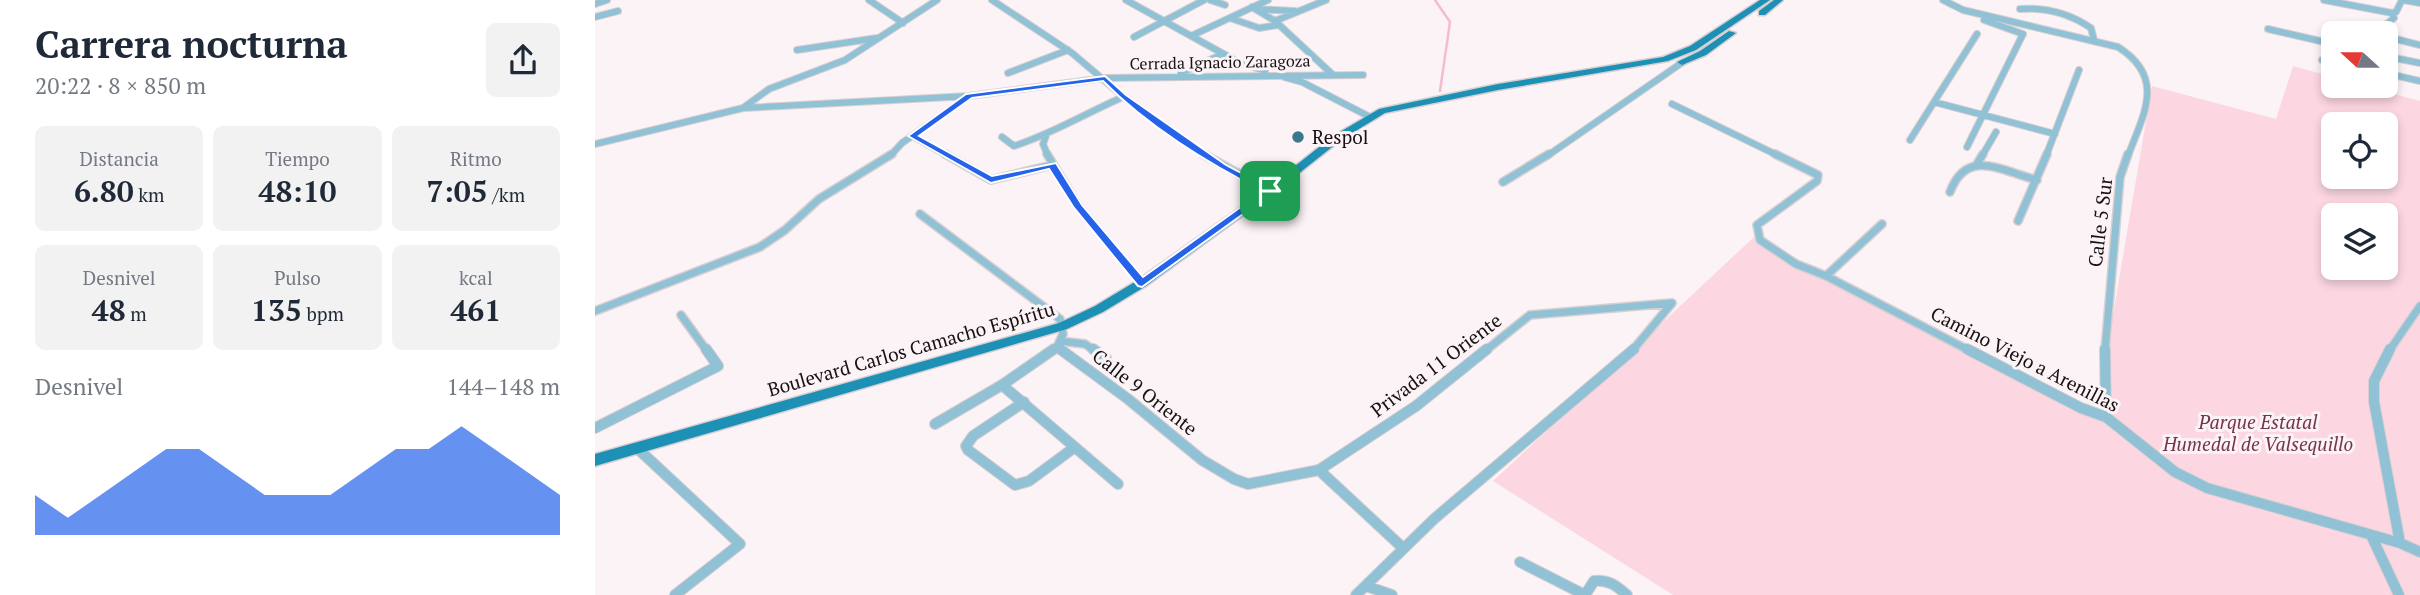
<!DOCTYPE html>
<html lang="es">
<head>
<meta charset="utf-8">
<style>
  body { margin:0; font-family:"PT Serif",serif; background:#f2f2f3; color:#1f2937; height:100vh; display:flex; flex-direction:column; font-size:26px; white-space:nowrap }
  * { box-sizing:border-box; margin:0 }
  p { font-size:23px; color:#747a83 }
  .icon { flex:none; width:38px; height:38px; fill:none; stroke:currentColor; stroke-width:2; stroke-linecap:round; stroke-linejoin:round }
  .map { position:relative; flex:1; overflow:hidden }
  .sheet { display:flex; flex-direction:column; background:#fff; width:595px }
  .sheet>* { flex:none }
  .needle { width:46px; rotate:291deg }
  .fabs { position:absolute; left:1726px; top:21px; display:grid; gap:14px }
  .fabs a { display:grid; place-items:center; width:77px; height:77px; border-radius:10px; background:#fff; box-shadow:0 4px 10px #0003; font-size:35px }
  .pin { position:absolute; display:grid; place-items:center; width:60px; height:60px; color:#fff; margin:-30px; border-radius:14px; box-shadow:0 4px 10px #0006 }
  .round { display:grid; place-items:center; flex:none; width:74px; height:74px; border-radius:10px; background:#f2f2f3 }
  .summary { display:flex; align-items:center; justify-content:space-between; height:119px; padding:0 35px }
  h1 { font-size:38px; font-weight:800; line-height:52px }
  .stats { display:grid; grid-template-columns:repeat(3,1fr); gap:10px; height:119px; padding:7px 35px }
  .stats div { display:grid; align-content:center; border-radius:10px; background:#f2f2f3; text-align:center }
  .stats b { font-size:30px; font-weight:800 }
  .stats small { font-size:19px; font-weight:400 }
  .stats p { font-size:19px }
  .chart { height:196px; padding:14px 35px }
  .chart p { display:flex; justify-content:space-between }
  .chart svg { width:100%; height:126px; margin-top:7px; fill:#2563eb; opacity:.7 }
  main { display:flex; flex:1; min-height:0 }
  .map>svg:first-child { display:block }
</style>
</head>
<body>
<main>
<section class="sheet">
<div class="summary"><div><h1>Carrera nocturna</h1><p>20:22 · 8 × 850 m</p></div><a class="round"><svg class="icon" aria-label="share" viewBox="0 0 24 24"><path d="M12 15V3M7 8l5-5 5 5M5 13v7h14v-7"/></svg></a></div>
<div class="stats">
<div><p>Distancia</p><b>6.80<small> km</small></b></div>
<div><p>Tiempo</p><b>48:10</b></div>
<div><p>Ritmo</p><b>7:05<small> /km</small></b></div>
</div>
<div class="stats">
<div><p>Desnivel</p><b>48<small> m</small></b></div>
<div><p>Pulso</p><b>135<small> bpm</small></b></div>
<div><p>kcal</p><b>461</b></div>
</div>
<div class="chart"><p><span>Desnivel</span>144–148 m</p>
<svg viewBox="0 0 160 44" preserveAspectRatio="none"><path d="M0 44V30L10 38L20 30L30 22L40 14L50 14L60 22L70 30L80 30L90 30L100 22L110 14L120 14L130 6L140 14L150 22L160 30V44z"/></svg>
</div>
</section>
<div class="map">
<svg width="1825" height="595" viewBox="0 0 1825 595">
  <rect width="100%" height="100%" fill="#fcf3f6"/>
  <path fill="#fcd7e2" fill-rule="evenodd" d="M1698,66L1738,77V86H1769L1825,101V595H1078L898,481L1159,237L1501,414L1557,86L1681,119ZM1738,124H1790V177H1738ZM1738,215H1790V268H1738Z"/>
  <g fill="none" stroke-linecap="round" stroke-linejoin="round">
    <path stroke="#f4bcce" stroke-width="2.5" d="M840,0L855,22L845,91"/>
    <defs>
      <path id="street-far2" d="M274,0L308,23
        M397,0L477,53L530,98L611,156
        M531,0L645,63L670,71
        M615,0L630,5
        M1348,0L1368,10L1523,47C1572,78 1548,115 1533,156
        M1729,0L1797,13L1801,12L1807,0
        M1808,0L1825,3
        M0,4L12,0
        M657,7L680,21L737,74
        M661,9L700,11
        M1425,9C1451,7 1474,13 1496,28L1499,40
        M1797,13L1799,18L1788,27L1801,39
        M0,17L23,11
        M635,18L664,28L683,25
        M680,21L731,0
        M1749,28L1775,33
        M1673,29L1738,44
        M596,36L673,0
        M539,37L609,0
        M1797,38L1825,45
        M202,50L282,38
        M1790,56L1825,63
        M1727,60L1738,62
        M413,73L473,50
        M586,73L628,54
        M1790,73L1825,81
        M689,77L707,82L775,117
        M1339,102L1460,134
        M1077,104L1184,156
        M148,108L374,96L510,78L768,75
        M318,136L353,156
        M451,136L448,144L453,156
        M407,137L419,146C457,134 491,113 528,97
        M1315,140L1382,34
        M0,144L148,108L174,89L250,60L342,0
        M1372,147L1428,34L1389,20
        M295,156L307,143L374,96
        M952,156L1088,62
        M1387,156L1401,132
        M1451,156L1484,70"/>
      <path id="street-far1" d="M350,154L396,180L457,165
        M452,154L483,206L547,283
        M608,154L675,191
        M1180,154L1223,175L1222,181L1162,225L1165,240L1201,264L1231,276L1375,351
        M1382,164L1388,154
        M908,182L954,154
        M1355,192C1372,147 1406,171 1442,180
        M325,214L465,319L468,334L462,347L467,351
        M1423,221L1452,154
        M1231,276L1287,224
        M0,311L165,247L190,230L224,199L297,154
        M86,315L112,351
        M465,341L490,344L500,351
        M457,351L462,347
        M890,351L935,315L1077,303L1037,351
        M1510,351L1525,177L1533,154
        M1794,351L1825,306"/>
      <path id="street" d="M465,349L533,399L607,460L639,479L653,484L724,470L821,406L892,349
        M498,349L511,358
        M1372,349L1486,408L1511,417L1580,472L1612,488L1805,543L1825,552
        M1510,349L1511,417
        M1795,349L1779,381V402L1805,543
        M407,385L523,484
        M429,402L378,436L371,446L373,450L420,485L434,481L480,447
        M340,424L407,385L459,349
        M0,428L123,366L111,349
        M42,448L145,544L80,595
        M724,470L808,548
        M1776,535L1804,595
        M925,562L990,595
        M771,586L797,595
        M761,595L839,519L1039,349
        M990,595L999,581C1013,579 1022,586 1032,595"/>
      <path id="primary" d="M1165,0H1175L1101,50L1073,61L903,90L790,113L746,140L679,193L551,286L508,312L472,329L0,466V454L464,323L500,306L543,280L671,189L738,136L784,109L903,84L1068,57L1095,46Z
        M1179,0H1188L1170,15H1164V11Z
        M1134,31L1141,33L1111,55L1087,65L1082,62L1105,51Z"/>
    </defs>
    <use href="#street-far2" stroke="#d8cfd2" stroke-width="8"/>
    <use href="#street-far1" stroke="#d8cfd2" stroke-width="10"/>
    <use href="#street" stroke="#d8cfd2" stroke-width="12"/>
    <use href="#primary" stroke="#d8cfd2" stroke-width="3"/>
    <use href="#street-far2" stroke="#90c1d4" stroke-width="6"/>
    <use href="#street-far1" stroke="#90c1d4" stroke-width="7"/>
    <use href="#street" stroke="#90c1d4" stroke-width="10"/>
    <use href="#primary" fill="#1d91b5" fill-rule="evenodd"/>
  </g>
  <path fill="#2563eb" stroke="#fff" stroke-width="2" fill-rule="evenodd" d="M510,76L531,95L631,165L680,191L547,287L543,286L479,208L454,169L396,183L313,136L371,94ZM508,81C551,125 613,164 668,191L548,277L487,205L461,163L397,176L324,136L377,98Z"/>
  <circle fill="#3b788e" stroke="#fcf3f6" stroke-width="2.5" cx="703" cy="137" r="7"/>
  <g text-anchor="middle" stroke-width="6" stroke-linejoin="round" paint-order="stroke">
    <g font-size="16" fill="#181113" stroke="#fcf3f6">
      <text transform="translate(625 62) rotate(-1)" y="6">Cerrada Ignacio Zaragoza</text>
    </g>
    <g font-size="19" fill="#181113" stroke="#fcf3f6" text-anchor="start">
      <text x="717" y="144">Respol</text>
    </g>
    <g font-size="19" fill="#181113" stroke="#fcf3f6">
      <text transform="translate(1505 222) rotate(-83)" y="7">Calle 5 Sur</text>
      <text transform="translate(316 349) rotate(-16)" y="7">Boulevard Carlos Camacho Espíritu</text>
      <text transform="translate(1430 359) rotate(27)" y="7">Camino Viejo a Arenillas</text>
      <text transform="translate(841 365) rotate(-37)" y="7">Privada 11 Oriente</text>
      <text transform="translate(550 392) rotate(38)" y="7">Calle 9 Oriente</text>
    </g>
    <g font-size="19" font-style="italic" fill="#75334c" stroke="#fcf3f6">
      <text x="1663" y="429">Parque Estatal<tspan x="1663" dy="22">Humedal de Valsequillo</tspan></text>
    </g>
  </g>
</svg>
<div class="fabs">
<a><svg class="needle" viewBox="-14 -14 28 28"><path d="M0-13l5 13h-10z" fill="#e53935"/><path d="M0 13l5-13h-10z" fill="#747a83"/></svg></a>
<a><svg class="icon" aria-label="locate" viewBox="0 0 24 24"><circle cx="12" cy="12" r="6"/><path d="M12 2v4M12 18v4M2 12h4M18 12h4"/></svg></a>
<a><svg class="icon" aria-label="layers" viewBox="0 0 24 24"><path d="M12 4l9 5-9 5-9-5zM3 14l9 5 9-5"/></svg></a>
</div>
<div class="pin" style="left:675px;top:191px;background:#1e9e55"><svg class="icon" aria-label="arrive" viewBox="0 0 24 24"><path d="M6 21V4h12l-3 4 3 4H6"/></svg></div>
</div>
</main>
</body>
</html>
